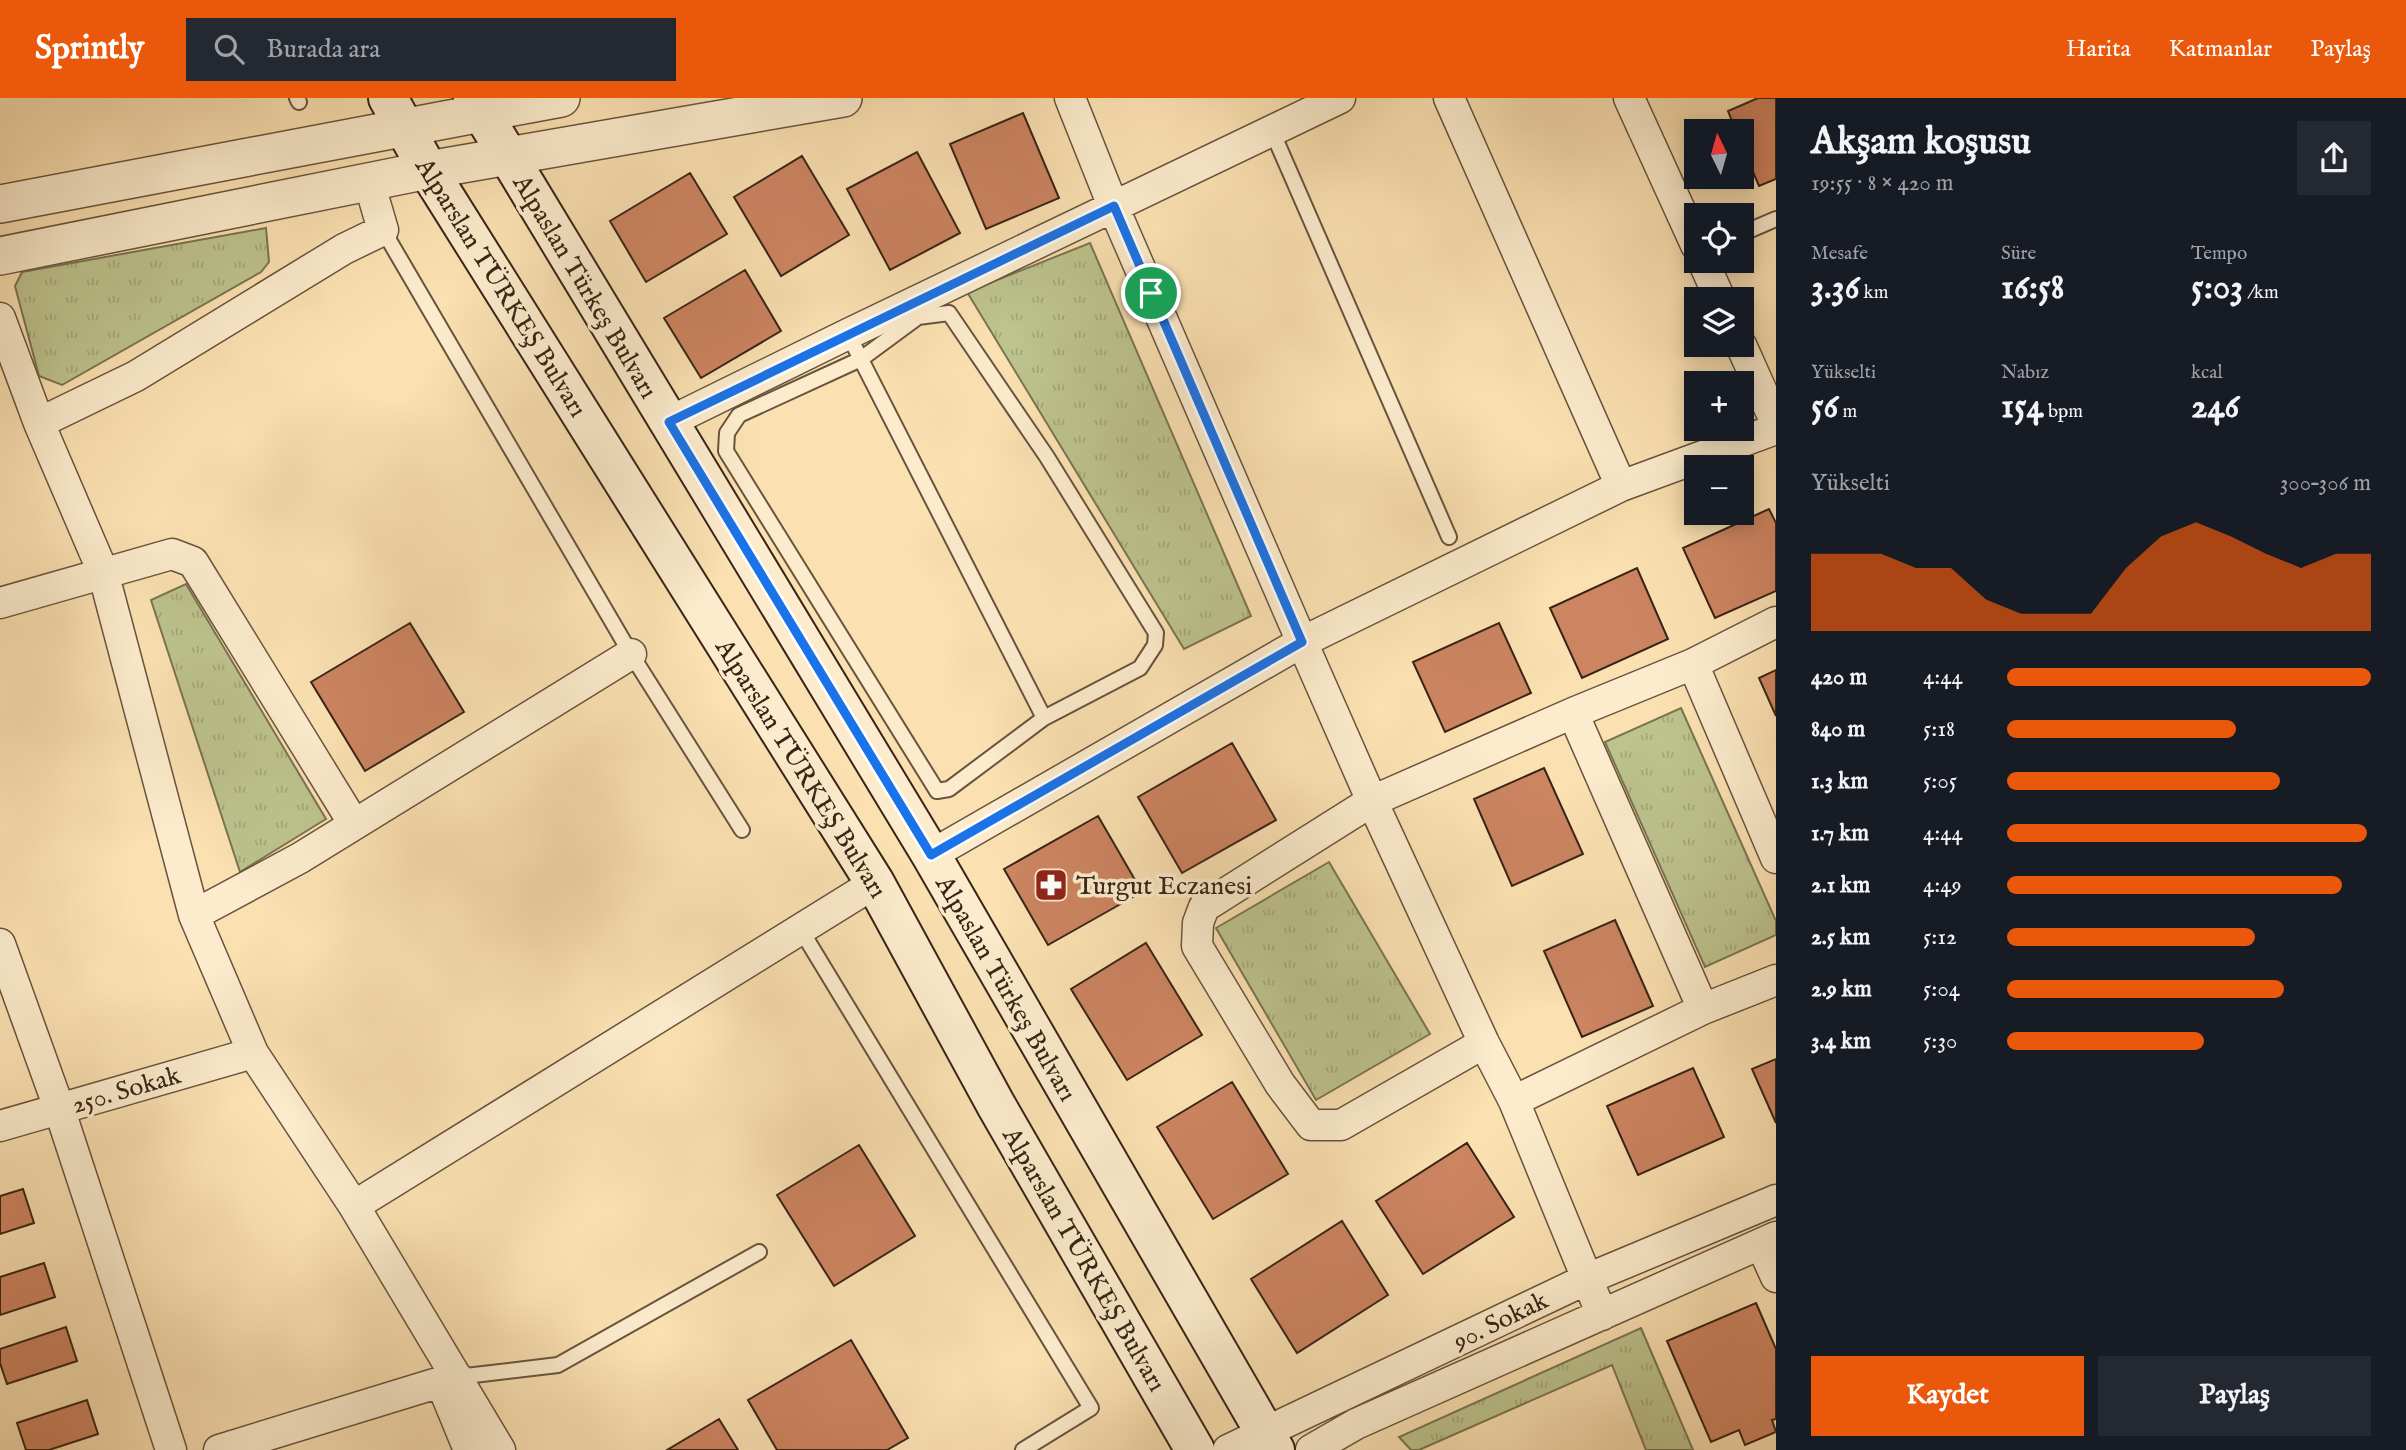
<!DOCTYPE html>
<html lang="tr">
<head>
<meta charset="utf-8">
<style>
  body { margin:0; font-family:"IM FELL English",serif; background:#242831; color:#f1f3f6; height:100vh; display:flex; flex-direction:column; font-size:26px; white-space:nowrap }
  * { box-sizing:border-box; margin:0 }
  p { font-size:23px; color:#9ea1a6 }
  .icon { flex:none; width:38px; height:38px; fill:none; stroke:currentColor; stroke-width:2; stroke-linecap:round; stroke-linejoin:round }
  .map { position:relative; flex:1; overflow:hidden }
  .drawer { display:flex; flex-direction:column; background:#171b24; width:630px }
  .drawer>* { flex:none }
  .needle { width:46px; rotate:355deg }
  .tools { position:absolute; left:1684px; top:21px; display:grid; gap:14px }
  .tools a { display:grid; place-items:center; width:70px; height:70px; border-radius:0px; background:#171b24; box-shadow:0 4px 18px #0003; font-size:35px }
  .pin { position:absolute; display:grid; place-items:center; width:60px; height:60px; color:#fff; margin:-30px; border:4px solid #fff; border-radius:50%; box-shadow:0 2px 7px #0007 }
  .round { display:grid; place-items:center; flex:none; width:74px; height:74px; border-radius:0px; background:#242831 }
  .overview { display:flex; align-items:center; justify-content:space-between; height:119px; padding:0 35px }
  h1 { font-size:38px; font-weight:700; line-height:52px }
  .metrics { display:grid; grid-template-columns:repeat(3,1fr); gap:10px; height:119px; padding:7px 35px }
  .metrics div { display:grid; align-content:center }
  .metrics b { font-size:35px; font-weight:700 }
  .metrics small { font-size:19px; font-weight:400 }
  .metrics p { font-size:19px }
  .chart { height:196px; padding:14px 35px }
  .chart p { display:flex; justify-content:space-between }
  .chart svg { width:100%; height:126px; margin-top:7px; fill:#ea580c; opacity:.7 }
  .button { display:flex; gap:14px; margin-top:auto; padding:14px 35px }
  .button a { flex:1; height:80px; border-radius:0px; background:#ea580c; color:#fff; font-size:28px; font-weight:700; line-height:80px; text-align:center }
  .button a+a { background:#242831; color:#f1f3f6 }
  ul { padding:0 35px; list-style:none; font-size:23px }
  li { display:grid; grid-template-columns:112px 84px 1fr; align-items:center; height:52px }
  li i { height:18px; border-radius:9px; background:#ea580c }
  header { display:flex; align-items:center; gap:42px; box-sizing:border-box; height:98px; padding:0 35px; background:#ea580c; color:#fff }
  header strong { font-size:33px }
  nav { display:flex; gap:38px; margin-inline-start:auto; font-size:24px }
  .search { width:490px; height:63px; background:#242831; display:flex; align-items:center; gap:18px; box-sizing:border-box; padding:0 24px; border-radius:0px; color:#9ea1a6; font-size:26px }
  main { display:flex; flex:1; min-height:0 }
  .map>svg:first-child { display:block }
</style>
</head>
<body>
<header>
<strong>Sprintly</strong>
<div class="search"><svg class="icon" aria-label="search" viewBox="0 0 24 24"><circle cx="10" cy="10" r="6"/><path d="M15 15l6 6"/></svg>Burada ara</div>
<nav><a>Harita</a><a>Katmanlar</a><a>Paylaş</a></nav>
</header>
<main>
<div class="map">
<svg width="1776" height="1352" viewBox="0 0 1776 1352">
  <defs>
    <pattern id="grass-tufts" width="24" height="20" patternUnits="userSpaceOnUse" patternTransform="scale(1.75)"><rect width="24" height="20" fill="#bdc38d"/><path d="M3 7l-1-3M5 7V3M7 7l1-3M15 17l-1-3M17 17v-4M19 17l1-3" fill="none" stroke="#a3a779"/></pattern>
  </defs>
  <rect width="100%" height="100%" fill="#fbe1b2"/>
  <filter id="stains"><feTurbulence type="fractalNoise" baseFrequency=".00286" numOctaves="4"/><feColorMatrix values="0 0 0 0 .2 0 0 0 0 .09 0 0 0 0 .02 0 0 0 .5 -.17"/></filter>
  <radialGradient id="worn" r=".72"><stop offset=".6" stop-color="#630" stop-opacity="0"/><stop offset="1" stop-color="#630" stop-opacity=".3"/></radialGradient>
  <path fill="url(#grass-tufts)" stroke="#7a7452" stroke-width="2" d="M266,130L269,164L261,174L62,287L39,278L15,188L22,174Z
    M1090,145L1251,518L1184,551L967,194Z
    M186,486L326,721L240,774L151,502Z
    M1681,610L1776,823V837L1705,869L1605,644Z
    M1329,764L1430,936L1316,1002L1216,830Z
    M1641,1230L1693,1352H1646L1612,1267L1419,1352H1411L1399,1339Z"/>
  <path fill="#cc8461" stroke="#382416" stroke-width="2" d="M1758,0H1776V81L1759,88L1741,46V33H1736L1728,13Z
    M1023,15L1059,100L986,131L950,46Z
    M917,54L960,135L890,172L847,91Z
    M802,58L849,137L781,178L734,99Z
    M690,75L727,136L646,184L610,123Z
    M745,172L781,233L701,280L664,220Z
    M1769,411L1776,425V493L1715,520L1683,450Z
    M1637,470L1668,541L1582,580L1550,510Z
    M410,525L464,614L365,673L311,584Z
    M1499,525L1531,595L1445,634L1413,564Z
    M1776,572V618L1759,580Z
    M1232,645L1276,722L1182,775L1138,699Z
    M1544,670L1583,756L1512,788L1474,701Z
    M1098,718L1142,794L1048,847L1004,771Z
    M1615,822L1653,908L1582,939L1544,853Z
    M1146,845L1202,937L1127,982L1071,891Z
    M1776,961V1025L1752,971Z
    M1693,970L1724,1039L1638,1077L1607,1008Z
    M1232,984L1288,1076L1213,1121L1157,1029Z
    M1467,1045L1514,1119L1423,1176L1376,1103Z
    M859,1047L915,1138L834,1188L777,1097Z
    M23,1091L34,1125L0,1136V1098Z
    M1342,1123L1388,1197L1297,1255L1251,1181Z
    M44,1165L55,1199L0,1217V1179Z
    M1756,1205L1776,1251V1321L1772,1322L1776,1334L1745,1347L1739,1332L1711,1344L1667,1243Z
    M66,1229L77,1263L7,1286L0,1265V1251Z
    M851,1242L908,1340L887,1352H777L748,1302Z
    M87,1302L98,1336L49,1352H26L17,1325Z
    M719,1321L738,1352H667Z"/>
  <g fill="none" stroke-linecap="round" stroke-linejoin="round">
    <defs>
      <path id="service" d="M297,0L299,4
        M1272,33L1449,439
        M383,132L631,556L742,732
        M1741,136L1776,121
        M949,215L1047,359L1156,535L1155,547L1140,570L1044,620L949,691L937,693L726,353L727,335L739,317L861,261L918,219Z
        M848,236L1044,620
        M801,832L1091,1310L1023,1352
        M457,1279L558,1267L759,1154"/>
      <path id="minor" d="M1070,0L1113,108L1302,544L1372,703L1484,945L1514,1003L1602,1217
        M1449,0L1621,388
        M1629,0L1696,147
        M1703,163L1720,201
        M0,220L39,325L103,474L194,817L253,955L354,1108L500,1352
        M1741,247L1776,325
        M669,324L848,236L1340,0
        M39,325L136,278L344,151L383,132L369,84
        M0,505L172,456L193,464L354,726
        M1693,566L1776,760
        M1573,615L1703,911
        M931,757L1302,544L1621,388L1776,331
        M194,817L300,760L631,556
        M0,846L59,1010L171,1352
        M1484,945L1341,1027H1311L1280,986L1197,848L1198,825L1204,809L1372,703L1573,615L1693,566L1776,524
        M1514,1003L1703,911L1776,882
        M0,1028L253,955
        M354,1108L875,785
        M1761,1146L1776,1179
        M441,1284L469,1352
        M219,1352L457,1279
        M1228,1352L1587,1181L1776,1102
        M1311,1352L1356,1326L1776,1139"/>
      <path id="tertiary" d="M0,106L561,0
        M0,158L428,72L843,0"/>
      <path id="secondary" d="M388,0L428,72L875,785L996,1007L1195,1352
        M473,0L931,757L1275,1352"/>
    </defs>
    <use href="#service" stroke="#69533d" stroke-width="18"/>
    <use href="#minor" stroke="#69533d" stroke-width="33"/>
    <use href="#tertiary" stroke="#69533d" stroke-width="40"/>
    <use href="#secondary" stroke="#382416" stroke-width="42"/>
    <use href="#service" stroke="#fceccd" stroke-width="14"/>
    <use href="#minor" stroke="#fceccd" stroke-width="30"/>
    <use href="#tertiary" stroke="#fceccd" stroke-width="37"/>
    <use href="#secondary" stroke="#fceccd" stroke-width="38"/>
  </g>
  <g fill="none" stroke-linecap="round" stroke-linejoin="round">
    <defs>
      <path id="route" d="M1114,108L1302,544L931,757L669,324Z"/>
    </defs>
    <use href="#route" stroke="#fff" stroke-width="14"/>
    <use href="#route" stroke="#1a73e8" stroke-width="9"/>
  </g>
  <defs>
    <symbol id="pharmacy-square" viewBox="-11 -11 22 22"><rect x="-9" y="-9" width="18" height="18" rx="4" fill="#8f2418" stroke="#fceccd"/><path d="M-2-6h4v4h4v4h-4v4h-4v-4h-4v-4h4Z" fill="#fff"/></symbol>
  </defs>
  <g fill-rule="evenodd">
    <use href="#pharmacy-square" x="1032" y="768" width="38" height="38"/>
  </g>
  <g text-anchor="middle" stroke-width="7" stroke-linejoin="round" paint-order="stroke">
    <g font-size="26" fill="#382416" stroke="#fceccd">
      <text transform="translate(586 188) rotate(59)" y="9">Alpaslan Türkeş Bulvarı</text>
      <text transform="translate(502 189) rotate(58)" y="9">Alparslan TÜRKEŞ Bulvarı</text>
      <text transform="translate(802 670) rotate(58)" y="9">Alparslan TÜRKEŞ Bulvarı</text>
      <text transform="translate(1007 890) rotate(60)" y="9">Alpaslan Türkeş Bulvarı</text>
      <text transform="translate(126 991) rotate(-16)" y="9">250. Sokak</text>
      <text transform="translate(1085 1161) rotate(60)" y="9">Alparslan TÜRKEŞ Bulvarı</text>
      <text transform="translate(1500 1222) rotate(-26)" y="9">90. Sokak</text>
    </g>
    <g font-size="26" fill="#382416" stroke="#fceccd" text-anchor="start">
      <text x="1076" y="796">Turgut Eczanesi</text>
    </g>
  </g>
  <rect width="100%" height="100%" filter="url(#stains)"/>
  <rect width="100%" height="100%" fill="url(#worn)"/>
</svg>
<div class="tools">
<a><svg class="needle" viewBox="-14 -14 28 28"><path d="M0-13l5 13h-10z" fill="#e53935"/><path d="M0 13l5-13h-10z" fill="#9ea1a6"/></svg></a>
<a><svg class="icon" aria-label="locate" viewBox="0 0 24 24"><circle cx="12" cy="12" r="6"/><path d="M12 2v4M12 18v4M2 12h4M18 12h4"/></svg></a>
<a><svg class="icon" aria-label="layers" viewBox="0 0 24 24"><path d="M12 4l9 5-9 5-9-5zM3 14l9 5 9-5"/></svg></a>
<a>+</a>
<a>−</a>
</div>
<div class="pin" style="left:1151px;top:195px;background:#1e9e55"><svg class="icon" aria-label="arrive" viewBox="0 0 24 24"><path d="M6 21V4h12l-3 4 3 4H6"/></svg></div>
</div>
<section class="drawer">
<div class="overview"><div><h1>Akşam koşusu</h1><p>19:55 · 8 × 420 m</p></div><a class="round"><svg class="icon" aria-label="share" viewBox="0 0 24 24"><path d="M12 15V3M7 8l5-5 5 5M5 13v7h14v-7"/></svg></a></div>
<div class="metrics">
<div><p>Mesafe</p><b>3.36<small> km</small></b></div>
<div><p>Süre</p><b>16:58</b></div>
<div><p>Tempo</p><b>5:03<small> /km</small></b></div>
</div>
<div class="metrics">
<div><p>Yükselti</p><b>56<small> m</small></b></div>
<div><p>Nabız</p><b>154<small> bpm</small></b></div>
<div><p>kcal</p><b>246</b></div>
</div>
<div class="chart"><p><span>Yükselti</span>300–306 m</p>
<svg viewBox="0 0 160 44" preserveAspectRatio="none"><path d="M0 44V17L10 17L20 17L30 22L40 22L50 33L60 38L70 38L80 38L90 22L100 11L110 6L120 11L130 17L140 22L150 17L160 17V44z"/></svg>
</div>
<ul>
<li><b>420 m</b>4:44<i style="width:100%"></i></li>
<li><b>840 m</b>5:18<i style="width:63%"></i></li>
<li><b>1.3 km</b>5:05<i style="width:75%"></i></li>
<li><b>1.7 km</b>4:44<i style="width:99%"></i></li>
<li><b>2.1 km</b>4:49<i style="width:92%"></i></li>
<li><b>2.5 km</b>5:12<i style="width:68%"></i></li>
<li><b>2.9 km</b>5:04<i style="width:76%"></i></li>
<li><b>3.4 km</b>5:30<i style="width:54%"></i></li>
</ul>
<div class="button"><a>Kaydet</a><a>Paylaş</a></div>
</section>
</main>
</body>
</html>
